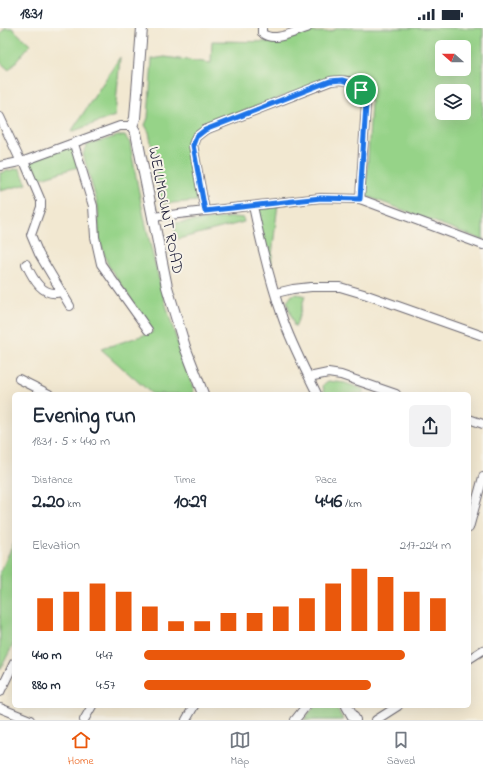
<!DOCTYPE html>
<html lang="en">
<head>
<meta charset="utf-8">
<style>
  body { margin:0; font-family:"Indie Flower",sans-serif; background:#f2f2f3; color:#1f2937; height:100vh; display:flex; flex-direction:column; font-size:15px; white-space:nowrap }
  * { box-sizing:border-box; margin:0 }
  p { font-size:13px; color:#747a83 }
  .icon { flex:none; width:22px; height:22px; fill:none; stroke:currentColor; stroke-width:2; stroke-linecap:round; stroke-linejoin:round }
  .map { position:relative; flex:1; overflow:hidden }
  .details { position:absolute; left:12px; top:364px; width:459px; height:316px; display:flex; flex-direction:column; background:#fff; border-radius:6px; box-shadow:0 4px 16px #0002 }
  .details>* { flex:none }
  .needle { width:26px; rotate:291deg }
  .fabs { position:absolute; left:435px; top:12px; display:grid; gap:8px }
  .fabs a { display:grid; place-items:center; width:36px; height:36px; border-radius:6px; background:#fff; box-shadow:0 4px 16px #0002; font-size:20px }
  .pin { position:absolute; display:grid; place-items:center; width:34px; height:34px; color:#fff; margin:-17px; border:2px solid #fff; border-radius:50%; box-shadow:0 1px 4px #0007 }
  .round { display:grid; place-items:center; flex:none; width:42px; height:42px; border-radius:6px; background:#f2f2f3 }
  .overview { display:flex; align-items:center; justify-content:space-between; height:68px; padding:0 20px }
  h1 { font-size:22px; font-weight:700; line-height:30px }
  .figures { display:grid; grid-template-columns:repeat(3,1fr); gap:6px; height:68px; padding:4px 20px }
  .figures div { display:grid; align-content:center }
  .figures b { font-size:20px; font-weight:700 }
  .figures small { font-size:11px; font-weight:400 }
  .figures p { font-size:11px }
  .chart { height:112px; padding:8px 20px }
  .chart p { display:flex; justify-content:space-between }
  .chart svg { width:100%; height:72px; margin-top:4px; stroke:#ea580c; stroke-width:6 }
  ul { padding:0 20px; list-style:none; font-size:13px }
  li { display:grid; grid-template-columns:64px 48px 1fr; align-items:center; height:30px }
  li i { height:10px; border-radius:5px; background:#ea580c }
  .status { display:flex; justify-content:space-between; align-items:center; height:28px; padding:0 20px; background:#fff; direction:ltr }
  .status svg { height:11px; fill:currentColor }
  .tab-bar { display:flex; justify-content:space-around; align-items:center; height:56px; border-top:1px solid #e0e1e3; background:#fff; font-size:11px; color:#747a83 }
  .tab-bar a { display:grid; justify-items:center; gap:2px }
  .tab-bar .on { color:#ea580c }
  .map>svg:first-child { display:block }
</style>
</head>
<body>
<div class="status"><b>18:31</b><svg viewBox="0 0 49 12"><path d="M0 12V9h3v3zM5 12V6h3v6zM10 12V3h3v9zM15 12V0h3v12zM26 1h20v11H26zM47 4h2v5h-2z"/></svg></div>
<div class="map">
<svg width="483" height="692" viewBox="0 0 483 692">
  <rect width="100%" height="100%" fill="#f7f3e8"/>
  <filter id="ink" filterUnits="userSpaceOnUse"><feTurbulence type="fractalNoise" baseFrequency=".025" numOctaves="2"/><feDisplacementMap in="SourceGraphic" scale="8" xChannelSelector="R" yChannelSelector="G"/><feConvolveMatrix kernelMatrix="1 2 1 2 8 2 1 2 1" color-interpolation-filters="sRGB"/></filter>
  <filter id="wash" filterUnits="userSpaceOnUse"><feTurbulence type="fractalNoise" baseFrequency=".012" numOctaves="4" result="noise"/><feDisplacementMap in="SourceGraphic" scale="16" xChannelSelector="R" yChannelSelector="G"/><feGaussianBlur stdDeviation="0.9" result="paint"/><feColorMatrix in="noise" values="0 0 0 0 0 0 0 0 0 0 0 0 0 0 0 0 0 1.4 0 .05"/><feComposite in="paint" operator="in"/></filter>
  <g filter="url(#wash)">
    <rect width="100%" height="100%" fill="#f2e8d1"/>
    <path fill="#96d388" stroke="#5c7a62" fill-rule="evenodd" d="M5,0H12L30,17L9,42L0,34V6Z
      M339,0H483V212L366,168L371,75C362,53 354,48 330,51L195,101L188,117L197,173L162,176L149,104L145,97L148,90L152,31L165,29L211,35L212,13L279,14L308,4H328ZM442,19H464V41H442ZM442,63H464V85H442Z
      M120,29L115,88L71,104Z
      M118,108H125L130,115C144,199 164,281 194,362L193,366H152L101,321L153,304L108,237L99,211L98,178L83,126L87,117Z
      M74,116L78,139L34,152L24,133Z
      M19,140L27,156L0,163V145Z
      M278,175L270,245L253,178Z
      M235,189L243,190L244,194L178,211L175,207L174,196L176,195Z
      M298,266L305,268L296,298H294L287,274L292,267Z
      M328,353L345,355L363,361V366H326L323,359L324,356Z
      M14,514V615L0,642V545Z
      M314,678H336L343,692H304Z"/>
  </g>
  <g filter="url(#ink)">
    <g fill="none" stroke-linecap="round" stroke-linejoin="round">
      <defs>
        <path id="minor" d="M262,0V5C274,15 293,4 307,0
          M0,89L21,134
          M74,116L93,178L95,209L101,236L148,302
          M24,133L41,173V179L31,207L39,226L70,278
          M0,138L24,133L120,98H132
          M253,178C261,216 270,254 283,291C292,317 305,341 317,366
          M205,183L193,117L196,109L205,102L331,53C352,50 359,55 366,76L360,171
          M152,189L321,170L360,171L483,217
          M26,236C33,251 43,270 61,264
          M276,265L293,261L311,259H340L367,267L483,308
          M309,349L328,345L341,347L396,366
          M19,351L49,366
          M469,391L483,396
          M469,500L483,449
          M469,631L483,622
          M0,664L14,635
          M0,680L30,692
          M84,692L92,678
          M186,692L194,678
          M295,692L306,678
          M376,692L398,678"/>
        <path id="tertiary" d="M142,0L135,90L132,98L136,105L167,259L185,319L203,366
          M347,678L355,692"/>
      </defs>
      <use href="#minor" stroke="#6b6770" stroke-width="10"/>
      <use href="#tertiary" stroke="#6b6770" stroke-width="12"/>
      <use href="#minor" stroke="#fff" stroke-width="8"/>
      <use href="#tertiary" stroke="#fff" stroke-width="10"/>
    </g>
  </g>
  <g fill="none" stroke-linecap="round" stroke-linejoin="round" filter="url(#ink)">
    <defs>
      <path id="route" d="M342,52C359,57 360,58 366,76L360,171L321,170L205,183L193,117L196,109L205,102L330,53Z"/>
    </defs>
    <use href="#route" stroke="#fff" stroke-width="8"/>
    <use href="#route" stroke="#1a73e8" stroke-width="5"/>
  </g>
  <g text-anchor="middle" stroke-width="4" stroke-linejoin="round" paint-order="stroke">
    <g font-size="16" fill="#22223b" stroke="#f7f3e8">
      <text transform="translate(167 182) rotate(79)" y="6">WELLMOUNT ROAD</text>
    </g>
  </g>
</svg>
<div class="fabs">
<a><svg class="needle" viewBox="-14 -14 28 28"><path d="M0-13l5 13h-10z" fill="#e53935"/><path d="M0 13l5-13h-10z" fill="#747a83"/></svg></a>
<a><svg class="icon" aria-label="layers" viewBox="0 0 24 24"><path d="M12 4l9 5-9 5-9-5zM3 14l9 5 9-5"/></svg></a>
</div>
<div class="pin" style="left:361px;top:62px;background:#1e9e55"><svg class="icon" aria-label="arrive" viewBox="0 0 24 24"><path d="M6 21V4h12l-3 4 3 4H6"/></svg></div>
<section class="details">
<div class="overview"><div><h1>Evening run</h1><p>18:31 · 5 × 440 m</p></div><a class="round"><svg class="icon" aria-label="share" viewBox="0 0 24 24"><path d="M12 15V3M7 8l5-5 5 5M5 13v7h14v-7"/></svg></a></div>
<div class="figures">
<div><p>Distance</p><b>2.20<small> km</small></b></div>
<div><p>Time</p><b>10:29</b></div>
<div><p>Pace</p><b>4:46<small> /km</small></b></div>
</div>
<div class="chart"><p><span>Elevation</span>217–224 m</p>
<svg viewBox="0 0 160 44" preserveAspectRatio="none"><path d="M5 44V24M15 44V20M25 44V15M35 44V20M45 44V29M55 44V38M65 44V38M75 44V33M85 44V33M95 44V29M105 44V24M115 44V15M125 44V6M135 44V11M145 44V20M155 44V24"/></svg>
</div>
<ul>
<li><b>440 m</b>4:47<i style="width:85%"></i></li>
<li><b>880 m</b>4:57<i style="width:74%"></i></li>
</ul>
</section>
</div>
<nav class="tab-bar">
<a class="on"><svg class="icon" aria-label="home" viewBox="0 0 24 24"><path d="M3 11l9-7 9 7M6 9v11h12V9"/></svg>Home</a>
<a><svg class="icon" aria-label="map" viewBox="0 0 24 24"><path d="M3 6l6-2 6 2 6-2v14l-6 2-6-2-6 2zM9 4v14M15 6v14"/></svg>Map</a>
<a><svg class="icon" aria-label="saved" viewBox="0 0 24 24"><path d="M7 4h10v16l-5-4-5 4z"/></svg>Saved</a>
</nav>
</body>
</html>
